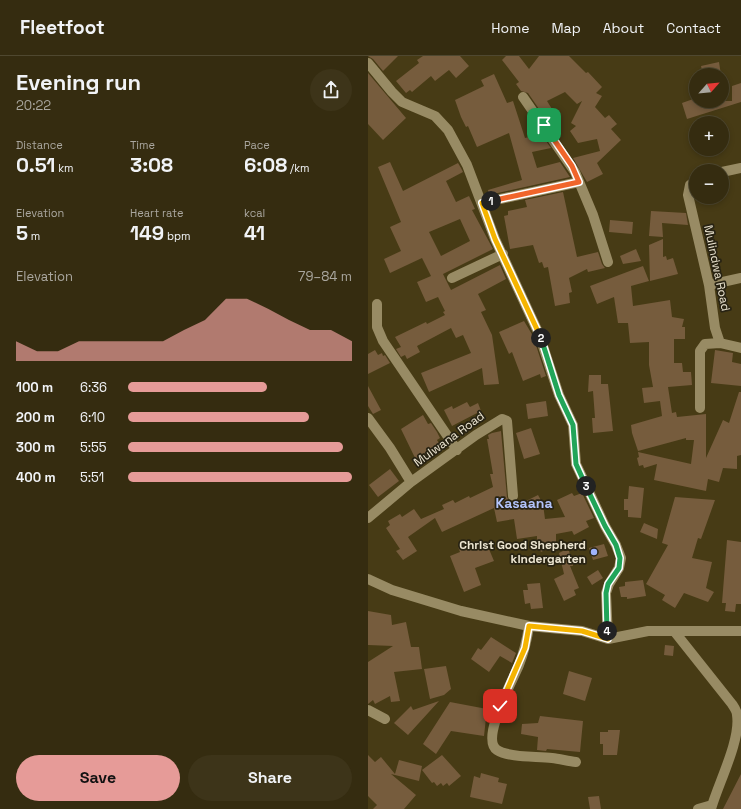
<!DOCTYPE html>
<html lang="en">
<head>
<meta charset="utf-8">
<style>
  body { margin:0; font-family:"Space Grotesk",sans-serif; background:#3d3419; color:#f1f3f6; height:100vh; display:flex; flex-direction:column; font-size:15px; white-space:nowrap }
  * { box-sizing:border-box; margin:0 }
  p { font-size:13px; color:#aaa79f }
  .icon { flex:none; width:22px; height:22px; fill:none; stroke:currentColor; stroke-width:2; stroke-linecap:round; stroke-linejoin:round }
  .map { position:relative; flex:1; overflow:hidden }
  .side { display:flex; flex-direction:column; background:#352c10; width:368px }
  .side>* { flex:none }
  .needle { width:26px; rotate:63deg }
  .buttons { position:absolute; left:321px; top:12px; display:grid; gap:8px }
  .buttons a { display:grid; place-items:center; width:40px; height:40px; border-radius:50%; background:#352c10; box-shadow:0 2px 6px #0003,0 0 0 1px #4f4830; font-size:20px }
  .pin { position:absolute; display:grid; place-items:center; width:34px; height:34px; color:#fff; margin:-17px; border-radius:8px; box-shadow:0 2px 6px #0006 }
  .km { position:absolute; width:20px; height:20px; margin:-10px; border-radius:50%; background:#222; color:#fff; font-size:11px; line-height:20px; text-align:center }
  .round { display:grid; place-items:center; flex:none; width:42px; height:42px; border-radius:21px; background:#3d3419 }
  .head { display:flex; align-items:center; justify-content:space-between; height:68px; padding:0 16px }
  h1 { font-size:22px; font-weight:700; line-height:30px }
  .figures { display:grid; grid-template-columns:repeat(3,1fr); gap:6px; height:68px; padding:4px 16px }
  .figures div { display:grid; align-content:center }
  .figures b { font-size:20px; font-weight:700 }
  .figures small { font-size:11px; font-weight:400 }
  .figures p { font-size:11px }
  .chart { height:112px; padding:8px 16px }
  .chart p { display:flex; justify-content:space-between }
  .chart svg { width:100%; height:72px; margin-top:4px; fill:#e69b98; opacity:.7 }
  .action { display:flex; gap:8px; margin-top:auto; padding:8px 16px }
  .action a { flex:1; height:46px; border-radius:24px; background:#e69b98; color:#111; font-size:16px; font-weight:700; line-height:46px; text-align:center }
  .action a+a { background:#3d3419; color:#f1f3f6 }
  ul { padding:0 16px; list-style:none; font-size:13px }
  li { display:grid; grid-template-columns:64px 48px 1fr; align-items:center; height:30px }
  li i { height:10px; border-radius:5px; background:#e69b98 }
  header { display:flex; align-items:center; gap:24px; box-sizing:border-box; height:56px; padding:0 20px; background:#352c10; border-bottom:1px solid #4f4830 }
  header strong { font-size:19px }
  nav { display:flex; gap:22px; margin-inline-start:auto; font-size:14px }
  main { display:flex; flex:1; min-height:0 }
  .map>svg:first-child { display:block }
</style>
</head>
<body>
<header>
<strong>Fleetfoot</strong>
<nav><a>Home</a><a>Map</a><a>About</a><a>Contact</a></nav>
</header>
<main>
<section class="side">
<div class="head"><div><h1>Evening run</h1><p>20:22</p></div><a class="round"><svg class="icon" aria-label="share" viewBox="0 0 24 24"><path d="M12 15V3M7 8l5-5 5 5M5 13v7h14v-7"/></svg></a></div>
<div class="figures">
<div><p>Distance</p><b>0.51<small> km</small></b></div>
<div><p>Time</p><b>3:08</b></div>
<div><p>Pace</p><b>6:08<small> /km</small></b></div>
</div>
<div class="figures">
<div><p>Elevation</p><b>5<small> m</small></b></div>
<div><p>Heart rate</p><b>149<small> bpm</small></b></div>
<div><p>kcal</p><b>41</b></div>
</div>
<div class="chart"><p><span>Elevation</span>79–84 m</p>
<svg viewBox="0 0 160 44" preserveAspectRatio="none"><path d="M0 44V32L10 38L20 38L30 32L40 32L50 32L60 32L70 32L80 25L90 19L100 6L110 6L120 12L130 19L140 25L150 25L160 32V44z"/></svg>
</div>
<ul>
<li><b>100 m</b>6:36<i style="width:62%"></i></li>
<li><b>200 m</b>6:10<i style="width:81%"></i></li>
<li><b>300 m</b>5:55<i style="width:96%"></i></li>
<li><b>400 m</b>5:51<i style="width:100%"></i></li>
</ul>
<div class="action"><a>Save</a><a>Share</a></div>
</section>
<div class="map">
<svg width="373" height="753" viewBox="0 0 373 753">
  <rect width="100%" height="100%" fill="#473b15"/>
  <path fill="#765c3d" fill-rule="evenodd" d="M0,0H30L15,15L5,3Z
    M55,0H92L101,10L88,22L81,14L67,25L63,20L44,36L42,34L38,37L28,25L51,7L49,4Z
    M138,0H151L161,13L171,0H201L218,17L220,16L234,31L228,37L234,40L227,51L237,62L241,59L249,68L243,73L253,84L229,107L235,118L219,126L205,102L232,95L229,83L210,87L202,75L208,70L203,67L214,45L209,48L197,36L179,45L189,61L180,66L160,37L153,35L148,28L151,26L134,4Z
    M351,6L353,19H335L333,10Z
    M0,17L38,62L15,84L0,68Z
    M126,18L139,47L145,45L157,82L173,78L183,92L164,96L169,112L192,106L202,121L121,139L120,134L154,124L141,77L109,91L100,70L98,71L93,61L87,44L116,30L113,24Z
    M373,27V46L319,63L314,47L328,42V45H364V30Z
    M22,106L35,135L90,107L93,112L95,116L78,125L88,146L101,140L107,153L104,154L125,193L75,218L83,234L132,209L138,223L110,238L118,254L113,256L124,279L131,328L116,329L114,312L61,336L53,317L103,297L95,279L88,282L83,272L49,290L52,296L39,303L37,299L33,301L28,293L33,291L27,281L58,266L59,268L77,259L75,256L77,255L70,241L58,246L49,226L63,220L54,202L22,217L16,203L33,195L22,171L33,166L10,111ZM92,163L102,185L73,200L61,176Z
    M195,136L209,201L230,196L234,208L237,212L220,216L219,213L201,222L204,236L201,237L202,247L187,250L180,211L176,212L174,206L171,207L165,189L142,193L136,160L140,159V155L159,151L157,144Z
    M283,155L318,157L320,169L294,167L295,181L281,180Z
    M242,164L265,166L264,178L241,176Z
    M295,183V201L298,200L299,204L305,202L310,218L282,225L281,189Z
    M268,193L273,205L255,208L252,200Z
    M275,210L281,225L263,230L265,250L302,244L304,261L316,263L314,271H317V283H306V307H314L315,316H323L324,329L300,331L304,357L308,356L309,361L338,358V402L355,364L361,367L371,336H373V399L369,400V413L355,412L351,426L340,423L338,435L286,424L289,408L276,412L275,409L271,410L269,402L271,401L270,396L323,408L326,384H318V382L270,395L264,377L263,369L294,360L292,345L276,347L274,332L285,331L281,309V286L262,287L260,267H250L246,241L229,248L222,230Z
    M156,265L165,280L178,320L173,322L172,318L155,325L144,296L141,298L131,276Z
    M7,294L10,299L14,297L15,300L17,299L22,307L0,318V298Z
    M347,294L365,297L364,306L373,308V330L343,327Z
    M221,319H233V328H240L245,375L225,377L224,362H227L225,335L220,336Z
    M0,330L13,354L5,358L0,350Z
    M178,345L180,360L160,363L158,348Z
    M99,346L102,351L110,347L113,355L84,370L76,354L84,350L85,353Z
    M55,359L60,368L63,367L69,376L72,382L69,384L75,394L49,406L33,373Z
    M163,372L172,398L156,403L148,377Z
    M133,375L139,441L143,449L157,444L158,445L170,439L175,448L177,463L197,461L189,444L204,437L206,440L214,437L226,462L218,465L221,471L206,479L204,475L188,478V488L173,496L169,487V480L149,483L146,463L129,466L126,452L74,476L67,462L40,481L49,495L35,504L28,495L32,493L18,472L22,469L20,465L32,458L34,461L46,453L53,463L76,453L74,449L85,444L87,447L101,440L102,442L125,431L122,418H125L119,383H121L120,379L124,377Z
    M22,413L31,425L10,441L1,429Z
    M261,430L276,432L273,462L260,461V454H256V443H260Z
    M307,441L347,444L333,483L330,482L324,502L344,506L338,532L346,536L340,546L316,537L307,552L294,544L297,539L278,528L300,489L294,487Z
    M276,467L290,473L289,483L272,476Z
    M359,484L373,486V548H368L367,556L357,555L358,547H354Z
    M118,486L126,505L107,512L113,529L96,536L82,500L92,496L90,491L102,487L104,491Z
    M236,488L240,500L225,504L221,492Z
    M195,495H201L205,510H202L211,532L206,534L208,539L196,545L186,523L196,518L191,497Z
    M230,514L235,522L224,529L219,521Z
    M275,524L278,540L259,543V541H253L251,531L257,530V526Z
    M172,527L175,552L163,553L162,547L157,548L155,534H160L159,528Z
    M0,555L23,559L24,569L38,566L43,591H51L54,613L26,616L32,645L23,646L22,640L7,648L5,644L0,648V606L25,590L0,589Z
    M123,581L148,597L144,607L132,600L121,616L103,603L110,592L113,594Z
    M297,589L306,590L305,600L296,599Z
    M78,610L83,633L76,639L62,643L56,613Z
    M201,615L224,622L217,645L195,638Z
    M71,645L40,679L26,667L43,650L45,654Z
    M82,646L119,653L116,680L83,675L68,698L55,688Z
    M172,660L215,665L212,696L179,693L178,695L169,694L170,681L153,678L154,668L170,667Z
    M240,674H252L249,699H235V688H232V676H240Z
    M0,699L7,706L13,701L27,718L31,704L54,710L51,725L23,718L48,739L36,753H5L9,749L0,740Z
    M74,699L93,720L81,730L79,727L75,730L73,727L69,730L66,726L64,727L54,714Z
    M113,717L131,722L130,726L139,728L134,748L102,741L106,720L112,722Z
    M373,718V753H355Z
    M231,740L233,753H222L220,741Z"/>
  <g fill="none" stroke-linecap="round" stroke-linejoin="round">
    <path stroke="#988b64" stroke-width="10" d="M0,7L24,36L34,46L67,60L80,74L99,109L127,183L171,278L191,339L205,369L208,408L237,470L248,489L253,502L251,512L241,528L238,537L240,583
      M155,41L207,116L225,159L240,206
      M354,116L373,112
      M328,125L322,129L320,139L341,229L347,272L352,287L373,292
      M114,147L211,126
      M84,222L135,198
      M341,229L373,222
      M9,248V271L15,285L89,394
      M332,352V295L337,288L352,287
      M0,362L22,392L43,426
      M0,462L43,426L108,379L134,363L139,365L145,440
      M0,523L24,534L93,555L161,570L214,575L240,583L280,575H373
      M161,570C159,584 156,596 151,609C145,624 112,683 129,694C141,702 169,700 184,702C192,703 200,705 208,706
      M306,575L364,648C366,651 369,655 369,659C373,684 350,728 343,753
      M0,654L17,663
      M330,753L344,749"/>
  </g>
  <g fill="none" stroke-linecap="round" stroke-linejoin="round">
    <defs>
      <path id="split-1" d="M123,145L211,126L204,110L176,69"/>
      <path id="split-2" d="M123,145L114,147L127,183L173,282"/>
      <path id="split-3" d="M173,282L191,339L205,369L208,408L218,430"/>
      <path id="split-4" d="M218,430L237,470L248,489L252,502L251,512L240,528L238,537L239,575"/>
      <path id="split-5" d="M132,650L157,592L161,570L214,575L240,583L239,575"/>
    </defs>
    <use href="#split-1" stroke="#fff" stroke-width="8"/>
    <use href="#split-2" stroke="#fff" stroke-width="8"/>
    <use href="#split-3" stroke="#fff" stroke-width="8"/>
    <use href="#split-4" stroke="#fff" stroke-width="8"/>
    <use href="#split-5" stroke="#fff" stroke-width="8"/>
    <use href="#split-1" stroke="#f0652b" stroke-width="5"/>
    <use href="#split-2" stroke="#f5b400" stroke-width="5"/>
    <use href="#split-3" stroke="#22a559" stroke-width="5"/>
    <use href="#split-4" stroke="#22a559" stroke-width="5"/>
    <use href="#split-5" stroke="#f5b400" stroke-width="5"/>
  </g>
  <circle fill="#9fb3fd" stroke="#282313" stroke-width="1.5" cx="226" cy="496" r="4"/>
  <g text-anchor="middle" stroke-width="3.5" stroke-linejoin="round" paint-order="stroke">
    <g font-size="12" fill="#ede6d2" stroke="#282313">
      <text transform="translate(349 212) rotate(78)" y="4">Mulindwa Road</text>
      <text transform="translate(81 383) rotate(-36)" y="4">Mulwana Road</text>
    </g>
    <g font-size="12" font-weight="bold" fill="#ede6d2" stroke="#282313" text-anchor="end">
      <text x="218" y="493">Christ Good Shepherd<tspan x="218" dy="14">kindergarten</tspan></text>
    </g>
    <g font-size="14" font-weight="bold" fill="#b2c3fa" stroke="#282313">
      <text x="156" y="452">Kasaana</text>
    </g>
  </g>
</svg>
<div class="buttons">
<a><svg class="needle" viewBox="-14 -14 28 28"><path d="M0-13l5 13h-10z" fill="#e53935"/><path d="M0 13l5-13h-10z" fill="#aaa79f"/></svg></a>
<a>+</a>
<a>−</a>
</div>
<div class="pin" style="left:176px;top:69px;background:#1e9e55"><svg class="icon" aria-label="arrive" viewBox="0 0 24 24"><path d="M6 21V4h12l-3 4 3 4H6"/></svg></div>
<div class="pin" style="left:132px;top:650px;background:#d93025"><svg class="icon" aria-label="check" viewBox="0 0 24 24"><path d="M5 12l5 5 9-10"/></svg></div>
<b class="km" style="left:123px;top:145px">1</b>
<b class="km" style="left:173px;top:282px">2</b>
<b class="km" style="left:218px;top:430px">3</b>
<b class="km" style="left:239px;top:575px">4</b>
</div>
</main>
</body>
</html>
